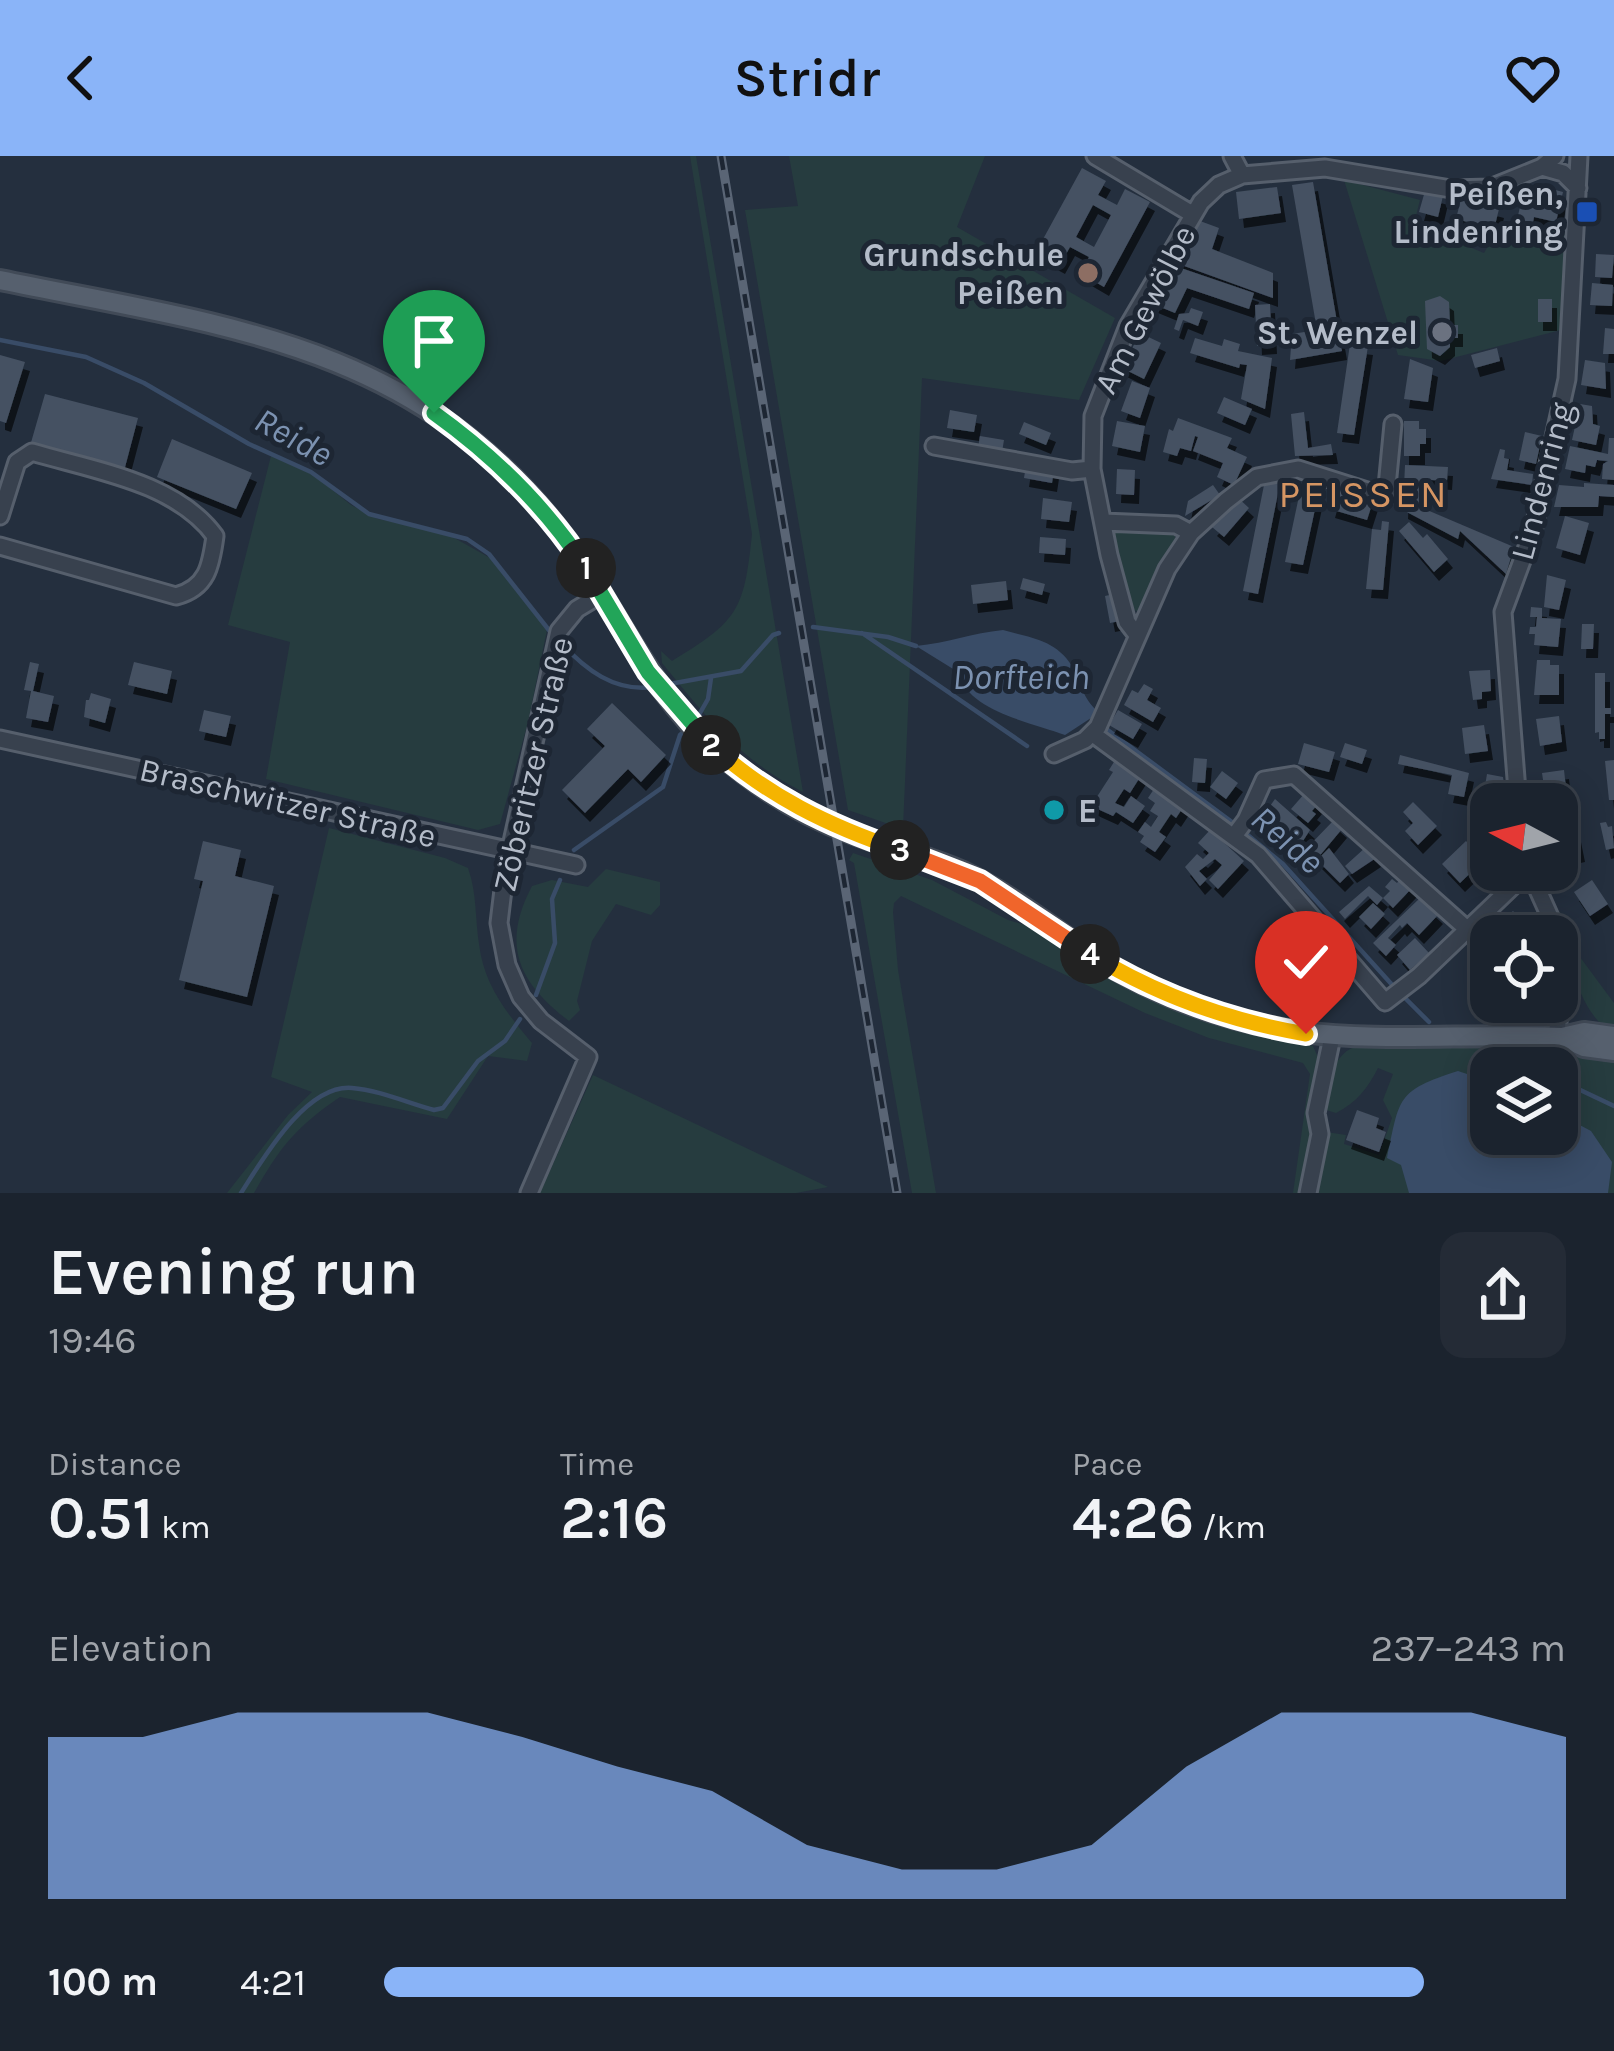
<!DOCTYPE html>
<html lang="en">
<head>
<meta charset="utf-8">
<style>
  body { margin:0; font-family:Karla,sans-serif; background:#242b36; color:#f1f3f6; height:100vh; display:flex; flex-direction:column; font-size:45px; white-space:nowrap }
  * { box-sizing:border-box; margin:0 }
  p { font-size:39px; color:#a0a4aa }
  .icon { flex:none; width:66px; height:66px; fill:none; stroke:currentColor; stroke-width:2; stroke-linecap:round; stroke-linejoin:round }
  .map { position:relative; height:1037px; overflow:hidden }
  .sheet { display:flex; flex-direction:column; background:#1b232e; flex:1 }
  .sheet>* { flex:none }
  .needle { width:78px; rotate:277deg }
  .controls { position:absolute; left:1470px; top:627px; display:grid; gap:24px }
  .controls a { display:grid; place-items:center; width:108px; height:108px; border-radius:24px; background:#1b232e; box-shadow:0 6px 30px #0003,0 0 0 3px #39404a; font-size:60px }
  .pin { position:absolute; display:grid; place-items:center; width:102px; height:102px; color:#fff; margin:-123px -51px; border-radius:50% 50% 50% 0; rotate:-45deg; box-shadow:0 0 12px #0007 }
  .pin .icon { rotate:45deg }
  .km { position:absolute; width:60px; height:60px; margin:-30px; border-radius:50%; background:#222; color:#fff; font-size:33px; line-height:60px; text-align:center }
  .round { display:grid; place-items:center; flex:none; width:126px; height:126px; border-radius:24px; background:#242b36 }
  .head { display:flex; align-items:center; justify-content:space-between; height:204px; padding:0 48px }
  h1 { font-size:66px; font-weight:600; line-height:90px }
  .figures { display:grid; grid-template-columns:repeat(3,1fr); gap:18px; height:204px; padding:12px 48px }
  .figures div { display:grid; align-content:center }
  .figures b { font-size:60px; font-weight:600 }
  .figures small { font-size:33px; font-weight:400 }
  .figures p { font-size:33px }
  .chart { height:336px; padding:24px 48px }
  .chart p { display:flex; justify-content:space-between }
  .chart svg { width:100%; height:216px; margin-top:12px; fill:#8ab4f8; opacity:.7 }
  ul { padding:0 48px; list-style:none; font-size:39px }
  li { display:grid; grid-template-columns:192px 144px 1fr; align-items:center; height:90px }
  li i { height:30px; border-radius:15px; background:#8ab4f8 }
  header { display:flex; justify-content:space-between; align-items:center; height:156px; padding:0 48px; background:#8ab4f8; color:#111; font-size:54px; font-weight:600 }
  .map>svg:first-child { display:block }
</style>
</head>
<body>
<header><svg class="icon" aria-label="back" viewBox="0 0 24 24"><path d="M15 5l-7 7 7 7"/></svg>Stridr<svg class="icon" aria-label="heart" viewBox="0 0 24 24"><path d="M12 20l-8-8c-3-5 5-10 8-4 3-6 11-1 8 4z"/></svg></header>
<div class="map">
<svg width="1614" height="1037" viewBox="0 0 1614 1037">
  <defs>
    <filter id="shadow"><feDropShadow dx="5" dy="9" stdDeviation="0" flood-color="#0009"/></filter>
  </defs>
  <rect width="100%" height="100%" fill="#242f3e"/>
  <path fill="#263c3f" d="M690,0H696L803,636C739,603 707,562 662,507L661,495L672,505C738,465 744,455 752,378Z
    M789,0H985L957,71L1115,162L1079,244L922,222L903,673L848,654L745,54L798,50Z
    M1344,24L1420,44L1414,68L1484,97L1494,80L1566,74L1561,174L1441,205L1398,199Z
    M271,300L314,319L351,349L378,363L442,375L490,402L547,474L528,566L500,668L478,674L266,623L290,486L228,469Z
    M1110,372L1163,373L1175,380V389L1163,403L1139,456L1132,453Z
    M329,672L445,702L468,712C477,737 475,762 479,788C484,829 506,856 532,887L527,905L488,900L447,963L340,941C296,971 280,991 254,1037H227L288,959L312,936L271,921Z
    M853,697L932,724L1008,764L1039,773L1105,818L1171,850L1229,870L1313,890L1322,911L1302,1037H1293L1310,918L1303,907L1209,882L1145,857L901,740L894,747L893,756L898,814L936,1037H912L854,707L849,704Z
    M606,713L660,726V749L651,759L616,748L592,785L577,845L580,854L569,865C518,826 501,789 532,730L552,724L588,731Z
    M1577,797L1614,847V873L1604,872C1583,849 1572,826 1577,797Z
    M1354,891L1541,892L1614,899V1037H1605L1557,963V912H1491V930L1408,1024L1410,1037H1311L1326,976L1346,979L1344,988L1379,999L1392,962L1383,944L1393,918L1378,912C1368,932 1356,947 1336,957L1323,953C1325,931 1332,900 1354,891Z
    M593,919L828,1031L796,1037H540Z"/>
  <path fill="#394c67" d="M1003,474C1030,482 1055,483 1072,510C1082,526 1080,537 1095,553L1091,562L1065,579C1031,566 968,556 958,516L916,490C947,487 973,477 1003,474Z
    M1458,915L1491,926V978H1557V957L1591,975L1612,1006L1608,1037H1409L1401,1009L1387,1002C1400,941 1396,935 1458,915Z"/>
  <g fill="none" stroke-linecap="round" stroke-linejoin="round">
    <path stroke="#394c67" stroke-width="4.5" d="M0,184L86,201L144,227L249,288L311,316L369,358L467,383L489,398L552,478
      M813,471L888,481L916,490
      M862,477L1027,590
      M560,486C586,514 614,536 653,531
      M664,529L741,515L773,479L779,477
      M696,564L708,543L711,522
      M1105,572L1236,669
      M1244,676L1283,708L1395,832
      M574,694L663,631L680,579L688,572
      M536,839L555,787L552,743L560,724
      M1403,840L1429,866
      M1510,901L1533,912
      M1557,923L1614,950
      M241,1037C263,1003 306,928 352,932C379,934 408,947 434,954L443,952L478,905L505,885L520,863"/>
  </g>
  <path fill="#455162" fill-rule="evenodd" filter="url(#shadow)" d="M1082,12L1106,25L1098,39L1117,49L1125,33L1150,46L1104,131L1080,117L1089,101L1070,91L1060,109L1036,96ZM1093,49L1111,59L1094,91L1076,81Z
    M1313,26L1342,195L1290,204L1292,178L1317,174L1292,29Z
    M1536,29L1563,36L1556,66L1534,61L1533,67L1517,64L1522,42L1533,45Z
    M1277,31L1281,57L1239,63L1236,36Z
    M1425,35L1443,40L1438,61L1419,56Z
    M1461,43L1499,53L1494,73L1456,63Z
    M1200,65L1219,72L1212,93L1273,117V142L1176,107Z
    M1596,98L1614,99L1612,122L1595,121Z
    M1175,110L1254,137L1249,153L1187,132L1175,157L1153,148Z
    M1592,127L1613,129L1612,150L1590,149Z
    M1440,140L1449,146L1450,169H1458V182H1450V191L1440,200L1427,193L1425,145Z
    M1538,143H1552V166H1538Z
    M1270,148L1272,189L1257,190L1255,149Z
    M1191,152L1203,156L1198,170L1183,164L1179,175L1174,173L1179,158L1189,157Z
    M1605,172L1614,173V198H1603Z
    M1140,177L1161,187L1144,223L1122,212Z
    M1195,182L1222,190L1224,183L1240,188L1238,195L1272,202L1265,253L1241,243L1247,209L1240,208L1239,212L1190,197Z
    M1350,188L1368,190L1354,279L1337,277Z
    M1497,192L1500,205L1475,212L1471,199Z
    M0,199L25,206L6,267L0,265Z
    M1410,203L1433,212L1428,246L1404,243Z
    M1585,204L1605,207L1606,233L1581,229Z
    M1132,225L1150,232L1140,262L1121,255Z
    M45,238L138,262L124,315L30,290Z
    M1224,241L1252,253L1245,269L1217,257Z
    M1580,248L1592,250L1593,268L1600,270L1596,289L1572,284Z
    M950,254L977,259L974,276L947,272Z
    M1304,256L1308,292L1331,288L1333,299L1295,300L1291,258Z
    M1178,262L1232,282L1227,292L1247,301L1234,329L1217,321L1223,307L1193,295L1198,281L1195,280L1191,295L1180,292L1177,300L1163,296L1169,273L1173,275Z
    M1117,265L1145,270L1140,296L1112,290Z
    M1404,265H1419V273H1426V288H1420V300H1404Z
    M1024,266L1051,277L1046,289L1019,278Z
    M1525,276L1542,280L1536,308L1519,304Z
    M980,280L1004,284L1002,296L978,292Z
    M1609,282H1614V324L1602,323L1603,308L1608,305L1597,304L1595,311L1586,309L1585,317L1565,313L1570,290L1608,298Z
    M172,283L252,317L236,353L157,321Z
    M1500,293L1505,294L1504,302L1509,303L1507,314L1533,318L1532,329L1491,323Z
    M1026,309L1054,314L1052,327L1024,322Z
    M1405,309L1448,311L1447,325L1431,324L1430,331H1421L1420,351L1514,391L1506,418L1460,375L1458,383L1403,354Z
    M1117,313L1135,314L1134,339L1116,338Z
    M1265,324L1280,327L1258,438L1243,435Z
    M1302,326L1320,330L1303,409L1285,406Z
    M1584,327L1614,329V341L1599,340L1598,351H1554L1559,329L1584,331Z
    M1213,329L1220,339L1185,360L1188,345Z
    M1336,331L1374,342L1367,364L1330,353Z
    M1237,341L1249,352L1224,381L1212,371Z
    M1043,342L1072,346L1069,366L1041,363Z
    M1565,360L1589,367L1580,399L1556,392Z
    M1382,365L1389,366L1383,434L1366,433L1372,373L1381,374Z
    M1409,366L1423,382L1427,378L1448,403L1434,416L1399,375Z
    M1040,381L1066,383L1065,399L1039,397Z
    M1547,419L1566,424L1559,454L1544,451Z
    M1023,422L1045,428L1042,439L1020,433Z
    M1006,425L1008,444L973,448L971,429Z
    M1114,438L1120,465L1110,467L1105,440Z
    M1531,451L1542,452V462L1561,463L1558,491L1534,489L1535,478H1529L1530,471H1536L1537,461H1530Z
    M1582,468H1594L1593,493H1581Z
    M1537,504H1550V509H1559V539H1534Z
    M30,506L39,508L33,535L54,540L48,566L26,562L31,535L24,534Z
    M134,506L172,515L167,538L128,529Z
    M1490,514L1491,535L1482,536V543L1473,544L1469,515Z
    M1595,517H1605V552H1611V558H1605V583H1599V576L1595,577Z
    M1144,528L1153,533L1147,544L1161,552L1153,566L1124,549L1132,534L1138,537Z
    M91,537L111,543L105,567L84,561L86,544H89Z
    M612,547L666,599L641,626L628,613L585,657L562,634L605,590L587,573Z
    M204,554L231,560L226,581L199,575Z
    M1118,554L1142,568L1133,583L1109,569Z
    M1559,560L1562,586L1540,590L1536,563Z
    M1484,569L1488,595L1465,598L1462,572Z
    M1304,587L1335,596L1329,616L1298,608Z
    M1345,587L1367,594L1362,608L1340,601Z
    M1400,599L1469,617L1464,641L1448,638L1452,619L1398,608Z
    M1117,601L1142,618L1130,637L1124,633L1115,647L1124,651L1131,640L1145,650L1133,667L1116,656L1113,660L1091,650L1113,616L1109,614Z
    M1194,602L1207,603L1205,627L1192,626Z
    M1614,604V644H1609L1605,605Z
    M1564,614L1567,641L1546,644L1542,617Z
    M1222,615L1238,627L1226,643L1210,631Z
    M1487,618L1503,621L1506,640L1484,636Z
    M1156,630L1184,650L1176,662L1171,658L1159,676L1166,681L1155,696L1140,686L1144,680L1138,676L1145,666L1151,671L1158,660L1150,655L1155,647L1148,642Z
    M1305,637L1317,649L1312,655L1316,658L1308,667L1291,653Z
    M1275,643L1310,674L1301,688L1295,684L1288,693L1258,667Z
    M1413,646L1437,670L1418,689L1405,675L1413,667L1403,656Z
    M1333,665L1342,673L1317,703L1306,693Z
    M1606,666L1608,671L1612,670L1614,692L1606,694L1600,667Z
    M1574,667L1580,697L1558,702L1557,671Z
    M1210,674L1244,705L1218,733L1209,724L1222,709L1215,703L1199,715L1207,723L1200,730L1185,711L1197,698L1203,703L1209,697L1198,687Z
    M203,685L241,694L235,720L274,730L247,841L179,824L203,725L194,723Z
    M1466,685L1484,704L1460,727L1442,708Z
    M1366,691L1376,702L1352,718L1345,710Z
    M1329,692L1349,718L1340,727L1317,704Z
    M1401,722L1412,732L1393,752L1383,742L1390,735L1385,731L1392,723L1397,727Z
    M1592,724L1608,748L1590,760L1574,736Z
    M1369,730L1383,742L1377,749L1368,740L1345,763L1339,756Z
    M1420,742L1438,759L1419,779L1407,767L1402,772L1400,769L1388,782L1396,789L1386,800L1373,787Z
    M1373,747L1385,758L1371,773L1359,761Z
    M1513,755L1536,780H1491V794L1482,785Z
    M1415,782L1429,797L1410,814L1397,799Z
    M1308,794L1326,809L1309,829L1292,814Z
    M1357,954L1379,962L1376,972L1386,976L1379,996L1346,984Z"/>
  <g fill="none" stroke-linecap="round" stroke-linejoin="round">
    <defs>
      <path id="minor" d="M1095,0L1192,58
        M1232,0L1242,19
        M1542,11L1563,17L1578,32
        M934,290L1072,315L1092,313
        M0,360L17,306L32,296C92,314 176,326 215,380C211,410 207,432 176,440L0,390
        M1103,366L1176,369L1191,377
        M1137,479L1127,466L1109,399L1092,313L1093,260L1128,170L1201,46L1219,29L1242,19L1325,12L1451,33L1490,32L1542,11L1555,0
        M1093,578L1258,699L1385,846L1419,820L1515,728L1530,719
        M0,583L576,709
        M1054,598L1085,584L1098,571L1167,413L1191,377L1226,345L1257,321L1298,313L1386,341L1393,268
        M1518,648L1503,456L1533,375L1567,223L1579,0
        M1234,680L1246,664L1264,624L1294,619L1467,773
        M1529,714L1564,792L1565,813L1556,881
        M529,1037L588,901L541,865L521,841L507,809L499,767L505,717L559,475L577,453L602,438
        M1308,1037L1320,978L1316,957L1332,881"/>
      <path id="major" d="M0,124C213,168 409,185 554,368C613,442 646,533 719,597C758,631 802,659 851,677C888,691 927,700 963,716C1027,746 1078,796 1141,827C1292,902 1405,875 1562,881L1584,876L1614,880
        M1562,881L1584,891L1614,895"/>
    </defs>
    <use href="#minor" stroke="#565f6c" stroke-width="21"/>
    <use href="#major" stroke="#414a57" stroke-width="24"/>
    <use href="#minor" stroke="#38414e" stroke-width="15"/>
    <use href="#major" stroke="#56606e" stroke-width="18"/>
    <defs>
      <path id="rail" d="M721,0L897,1037"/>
    </defs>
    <use href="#rail" stroke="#5a6575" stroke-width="9"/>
    <use href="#rail" stroke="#1d2633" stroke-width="4.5" stroke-dasharray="14" stroke-linecap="butt"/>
  </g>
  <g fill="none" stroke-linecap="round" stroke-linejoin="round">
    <defs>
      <path id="split-1" d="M434,257C494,300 545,350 586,412"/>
      <path id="split-2" d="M586,412L648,516L711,589"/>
      <path id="split-3" d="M711,589C767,640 829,670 900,694"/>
      <path id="split-4" d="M900,694L980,725L1090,798"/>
      <path id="split-5" d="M1090,798C1157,839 1229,865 1306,878"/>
    </defs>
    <use href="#split-1" stroke="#fff" stroke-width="24"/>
    <use href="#split-2" stroke="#fff" stroke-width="24"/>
    <use href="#split-3" stroke="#fff" stroke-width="24"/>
    <use href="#split-4" stroke="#fff" stroke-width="24"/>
    <use href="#split-5" stroke="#fff" stroke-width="24"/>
    <use href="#split-1" stroke="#22a559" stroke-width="15"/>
    <use href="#split-2" stroke="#22a559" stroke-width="15"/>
    <use href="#split-3" stroke="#f5b400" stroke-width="15"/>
    <use href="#split-4" stroke="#f0652b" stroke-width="15"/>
    <use href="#split-5" stroke="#f5b400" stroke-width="15"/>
  </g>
  <rect fill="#1a4fb4" stroke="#1d2633" stroke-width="4.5" x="1575" y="44" width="24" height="24" rx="6"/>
  <circle fill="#8d6e63" stroke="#1d2633" stroke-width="4.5" cx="1088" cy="117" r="12"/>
  <circle fill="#6b7280" stroke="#1d2633" stroke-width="4.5" cx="1442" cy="176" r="12"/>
  <circle fill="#0f9aa8" stroke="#1d2633" stroke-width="4.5" cx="1054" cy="654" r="12"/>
  <g text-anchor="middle" stroke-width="10" stroke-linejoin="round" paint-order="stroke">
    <g font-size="33" font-weight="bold" fill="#b4bcc9" stroke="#1d2633" text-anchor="end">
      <text x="1563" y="49">Peißen,<tspan x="1563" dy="38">Lindenring</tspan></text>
      <text x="1064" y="110">Grundschule<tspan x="1064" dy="38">Peißen</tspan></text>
      <text x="1418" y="188">St. Wenzel</text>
      <text x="1078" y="666" text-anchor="start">E</text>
    </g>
    <g font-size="33" fill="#b4bcc9" stroke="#1d2633">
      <text transform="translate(1144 153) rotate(-63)" y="12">Am Gewölbe</text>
      <text transform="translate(1541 325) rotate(-75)" y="12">Lindenring</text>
      <text transform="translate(532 608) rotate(-77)" y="12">Zöberitzer Straße</text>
      <text transform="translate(288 646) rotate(13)" y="12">Braschwitzer Straße</text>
    </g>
    <g font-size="36" font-style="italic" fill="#7c92b1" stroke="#1d2633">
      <text transform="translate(294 280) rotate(29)" y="13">Reide</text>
      <text x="1021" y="533">Dorfteich</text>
      <text transform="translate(1288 683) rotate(41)" y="13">Reide</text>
    </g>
    <g font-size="39" letter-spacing="3" fill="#d59563" stroke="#1d2633">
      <text x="1364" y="351">PEISSEN</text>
    </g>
  </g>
</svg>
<div class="controls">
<a><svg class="needle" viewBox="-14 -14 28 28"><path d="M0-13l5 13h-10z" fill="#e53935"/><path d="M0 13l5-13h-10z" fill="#a0a4aa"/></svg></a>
<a><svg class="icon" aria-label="locate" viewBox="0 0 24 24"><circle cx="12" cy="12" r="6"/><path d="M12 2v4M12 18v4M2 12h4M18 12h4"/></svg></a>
<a><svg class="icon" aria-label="layers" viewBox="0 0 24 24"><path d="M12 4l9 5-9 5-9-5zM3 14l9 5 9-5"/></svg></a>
</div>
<div class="pin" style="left:434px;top:257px;background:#1e9e55"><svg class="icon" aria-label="arrive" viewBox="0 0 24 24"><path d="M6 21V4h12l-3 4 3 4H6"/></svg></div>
<div class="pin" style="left:1306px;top:878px;background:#d93025"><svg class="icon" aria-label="check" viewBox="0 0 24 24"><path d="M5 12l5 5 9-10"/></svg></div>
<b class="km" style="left:586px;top:412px">1</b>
<b class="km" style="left:711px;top:589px">2</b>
<b class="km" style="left:900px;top:694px">3</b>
<b class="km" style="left:1090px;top:798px">4</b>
</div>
<section class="sheet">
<div class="head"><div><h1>Evening run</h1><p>19:46</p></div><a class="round"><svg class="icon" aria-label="share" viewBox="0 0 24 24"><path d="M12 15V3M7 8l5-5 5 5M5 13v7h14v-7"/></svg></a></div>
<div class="figures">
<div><p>Distance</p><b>0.51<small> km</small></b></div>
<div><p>Time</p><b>2:16</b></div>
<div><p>Pace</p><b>4:26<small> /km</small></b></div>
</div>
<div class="chart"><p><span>Elevation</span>237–243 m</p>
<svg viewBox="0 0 160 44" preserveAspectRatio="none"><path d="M0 44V11L10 11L20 6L30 6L40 6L50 11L60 17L70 22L80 33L90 38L100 38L110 33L120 17L130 6L140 6L150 6L160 11V44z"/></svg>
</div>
<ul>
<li><b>100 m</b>4:21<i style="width:88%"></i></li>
</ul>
</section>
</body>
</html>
